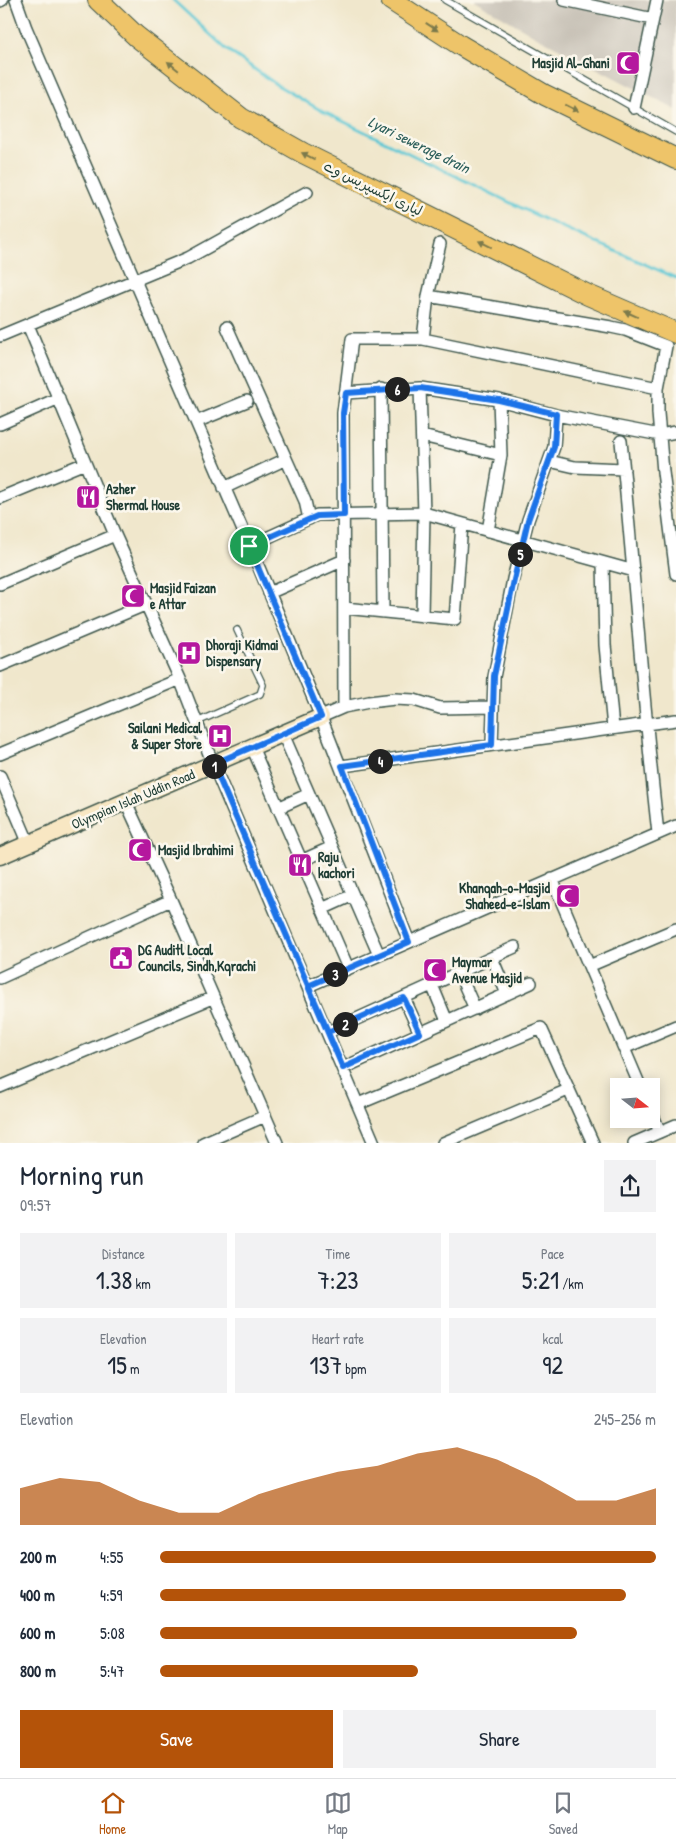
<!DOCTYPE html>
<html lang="en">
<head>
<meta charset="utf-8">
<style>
  body { margin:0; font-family:"Patrick Hand","Playpen Sans Arabic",sans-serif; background:#f2f2f3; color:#1f2937; height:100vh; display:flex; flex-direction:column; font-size:19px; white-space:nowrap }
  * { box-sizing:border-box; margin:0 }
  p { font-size:16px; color:#747a83 }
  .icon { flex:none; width:28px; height:28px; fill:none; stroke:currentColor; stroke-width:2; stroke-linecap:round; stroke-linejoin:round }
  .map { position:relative; height:1143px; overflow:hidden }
  .panel { display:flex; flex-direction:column; background:#fff; flex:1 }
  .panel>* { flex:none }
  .needle { width:32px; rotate:107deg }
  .tools { position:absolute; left:610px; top:1078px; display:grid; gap:10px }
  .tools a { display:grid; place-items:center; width:50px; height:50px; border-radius:0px; background:#fff; box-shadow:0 2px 12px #0003; font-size:25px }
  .pin { position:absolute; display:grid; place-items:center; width:42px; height:42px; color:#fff; margin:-21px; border:2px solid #fff; border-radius:50%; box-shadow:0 1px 5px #0007 }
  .km { position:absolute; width:25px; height:25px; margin:-12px; border-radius:50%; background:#222; color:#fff; font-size:14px; line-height:25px; text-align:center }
  .round { display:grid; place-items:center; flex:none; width:52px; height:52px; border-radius:0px; background:#f2f2f3 }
  .head { display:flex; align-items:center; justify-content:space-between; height:85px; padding:0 20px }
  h1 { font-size:28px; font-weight:600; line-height:38px }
  .figures { display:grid; grid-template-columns:repeat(3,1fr); gap:8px; height:85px; padding:5px 20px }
  .figures div { display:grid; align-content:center; border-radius:0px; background:#f2f2f3; text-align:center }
  .figures b { font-size:25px; font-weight:600 }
  .figures small { font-size:14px; font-weight:400 }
  .figures p { font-size:14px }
  .chart { height:140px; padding:10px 20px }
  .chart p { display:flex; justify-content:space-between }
  .chart svg { width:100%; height:90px; margin-top:5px; fill:#b45309; opacity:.7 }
  .button { display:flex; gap:10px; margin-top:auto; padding:10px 20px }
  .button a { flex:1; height:58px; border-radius:0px; background:#b45309; color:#fff; font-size:20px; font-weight:600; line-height:58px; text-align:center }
  .button a+a { background:#f2f2f3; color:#1f2937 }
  ul { padding:0 20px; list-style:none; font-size:16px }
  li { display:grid; grid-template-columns:80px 60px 1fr; align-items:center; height:38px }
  li i { height:12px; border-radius:6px; background:#b45309 }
  .menu { display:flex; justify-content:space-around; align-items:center; height:70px; border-top:1px solid #e0e1e3; background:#fff; font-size:14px; color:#747a83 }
  .menu a { display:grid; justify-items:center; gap:2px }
  .menu .on { color:#b45309 }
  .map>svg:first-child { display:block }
</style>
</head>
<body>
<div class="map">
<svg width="676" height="1143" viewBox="0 0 676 1143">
  <rect width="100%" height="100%" fill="#fbf7ec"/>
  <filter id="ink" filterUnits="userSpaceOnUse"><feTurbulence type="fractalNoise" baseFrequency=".02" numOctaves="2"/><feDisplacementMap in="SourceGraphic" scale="10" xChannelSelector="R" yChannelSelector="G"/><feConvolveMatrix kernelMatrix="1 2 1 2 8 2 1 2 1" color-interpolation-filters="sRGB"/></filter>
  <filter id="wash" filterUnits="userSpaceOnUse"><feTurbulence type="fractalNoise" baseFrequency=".0096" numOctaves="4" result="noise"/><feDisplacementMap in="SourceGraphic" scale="20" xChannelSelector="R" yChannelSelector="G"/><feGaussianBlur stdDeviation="1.12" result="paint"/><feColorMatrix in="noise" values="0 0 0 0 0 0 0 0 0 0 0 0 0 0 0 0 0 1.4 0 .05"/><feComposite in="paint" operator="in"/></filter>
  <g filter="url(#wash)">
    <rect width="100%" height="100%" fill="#f0e7cc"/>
    <path fill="#c9c3b8" d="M474,0H676V110L535,36Z"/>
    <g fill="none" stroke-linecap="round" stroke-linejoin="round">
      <path stroke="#5bc7d4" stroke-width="3" d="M173,0L226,49L277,85L322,111L546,220L676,278"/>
    </g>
  </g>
  <g filter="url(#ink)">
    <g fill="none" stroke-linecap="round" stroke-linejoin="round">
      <defs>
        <path id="lane" d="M445,0L676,132
          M197,722L260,694L263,685L237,630"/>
        <path id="street" d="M16,0L26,28L257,563L321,717L409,942
          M564,0L653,19
          M0,1L2,0
          M634,108L657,0
          M428,296L440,244
          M28,325L115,535L180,679L213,764L374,1143
          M227,327L305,501L309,519
          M0,336L188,258L307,192
          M423,339L428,296L611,327L625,330L666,346L658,388V413L663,472L676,574
          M420,388L424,513L422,616
          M381,389L383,612
          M345,393L420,388L499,400L556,415L660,435L676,432
          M196,422L247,401
          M0,424L59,398
          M422,436L501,455
          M621,441C634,572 643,703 658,833
          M549,461L575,467L624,469
          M224,488L284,460
          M0,498L85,463
          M488,531L501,455L499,400
          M249,546L317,515L424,513L634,571
          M603,563L605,645L613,728
          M0,584L115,535
          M269,593L344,560
          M344,608L455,619L462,524
          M0,666L147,604
          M344,707L369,702L395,699L414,700L440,708L493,707
          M321,717L344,707L343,413L352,339H423L658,388
          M283,734L379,955
          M492,745L494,677L513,579L528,520L554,447L556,415
          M252,747L348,968
          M0,754L180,679
          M342,766L676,720
          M0,776L29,844
          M126,802L171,900L277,1143
          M278,808L309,794
          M301,861L332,847
          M552,879L640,1086
          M322,909L353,895
          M492,958L507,994
          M589,966L676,929
          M459,973L475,1009
          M0,978L171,900
          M432,985L447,1021
          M308,986L676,826
          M404,998L420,1033
          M328,1032L515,947
          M624,1048L676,1026
          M343,1068L531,983
          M0,1087L212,998
          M358,1104L541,1028L593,1143
          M651,1111L660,1132
          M203,1143L265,1116
          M443,1143L568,1090
          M634,1143L676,1125"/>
        <path id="secondary" d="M0,856L321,717"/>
        <path id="highway" d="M98,0L136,36L241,118L303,153L588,295L676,333
          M391,0L460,45L545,95L676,159"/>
      </defs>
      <use href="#lane" stroke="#3e564b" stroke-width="8"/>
      <use href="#street" stroke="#3e564b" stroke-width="14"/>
      <use href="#secondary" stroke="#3e564b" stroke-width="19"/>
      <use href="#highway" stroke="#3e564b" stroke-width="22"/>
      <use href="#lane" stroke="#fff" stroke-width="5.5"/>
      <use href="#street" stroke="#fff" stroke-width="11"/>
      <use href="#secondary" stroke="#f8e7c3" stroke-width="16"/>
      <use href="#highway" stroke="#eec469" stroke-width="20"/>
    </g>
    <defs><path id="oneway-solid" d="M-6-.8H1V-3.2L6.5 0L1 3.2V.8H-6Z" transform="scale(1.25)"/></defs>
    <g fill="#7c7a4c">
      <use href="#oneway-solid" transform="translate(432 27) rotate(33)"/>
      <use href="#oneway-solid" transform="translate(173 66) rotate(-141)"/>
      <use href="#oneway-solid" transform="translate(572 108) rotate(26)"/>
      <use href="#oneway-solid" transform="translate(308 156) rotate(-153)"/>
      <use href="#oneway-solid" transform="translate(485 244) rotate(-154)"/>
      <use href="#oneway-solid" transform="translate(631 314) rotate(-156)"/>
    </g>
  </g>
  <g fill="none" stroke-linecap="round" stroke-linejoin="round" filter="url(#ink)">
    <defs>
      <path id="route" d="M249,546L321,717L213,764L328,1032L404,998L420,1033L343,1068L308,986L409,942L342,766L492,745L494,676L514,580L528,520L554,447L556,414L499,400L420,388L346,393L343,413L344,515L317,516L249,546"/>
    </defs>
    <use href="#route" stroke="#fff" stroke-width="10"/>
    <use href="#route" stroke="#1a73e8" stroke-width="6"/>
  </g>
  <defs>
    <symbol id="mosque-square" viewBox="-11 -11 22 22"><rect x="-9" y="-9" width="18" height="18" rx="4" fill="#b5179e" stroke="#fbf7ec"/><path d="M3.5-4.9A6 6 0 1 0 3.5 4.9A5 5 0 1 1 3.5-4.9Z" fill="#fff"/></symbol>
    <symbol id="restaurant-square" viewBox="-11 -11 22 22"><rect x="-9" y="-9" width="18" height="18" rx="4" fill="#b5179e" stroke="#fbf7ec"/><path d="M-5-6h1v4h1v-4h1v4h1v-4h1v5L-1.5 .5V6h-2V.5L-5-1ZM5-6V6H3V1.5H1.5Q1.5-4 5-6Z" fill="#fff"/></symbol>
    <symbol id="hospital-square" viewBox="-11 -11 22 22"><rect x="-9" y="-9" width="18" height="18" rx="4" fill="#b5179e" stroke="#fbf7ec"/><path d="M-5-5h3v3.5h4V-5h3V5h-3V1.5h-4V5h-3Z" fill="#fff"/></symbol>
    <symbol id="civic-square" viewBox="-11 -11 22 22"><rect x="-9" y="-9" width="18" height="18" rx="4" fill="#b5179e" stroke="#fbf7ec"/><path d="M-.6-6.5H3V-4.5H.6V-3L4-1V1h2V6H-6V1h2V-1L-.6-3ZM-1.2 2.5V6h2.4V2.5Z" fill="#fff"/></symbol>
  </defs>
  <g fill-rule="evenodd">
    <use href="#mosque-square" x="614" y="49" width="28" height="28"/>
    <use href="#restaurant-square" x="74" y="483" width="28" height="28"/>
    <use href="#mosque-square" x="119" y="582" width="28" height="28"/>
    <use href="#hospital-square" x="175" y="639" width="28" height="28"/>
    <use href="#hospital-square" x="206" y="722" width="28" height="28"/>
    <use href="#mosque-square" x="126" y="836" width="28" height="28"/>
    <use href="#restaurant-square" x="286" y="851" width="28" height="28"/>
    <use href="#mosque-square" x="554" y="882" width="28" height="28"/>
    <use href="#civic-square" x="107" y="944" width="28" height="28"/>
    <use href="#mosque-square" x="421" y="956" width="28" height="28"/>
  </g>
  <g text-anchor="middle" stroke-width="5" stroke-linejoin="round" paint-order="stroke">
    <g font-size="14" font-weight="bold" fill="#1f3d34" stroke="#fbf7ec" text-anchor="start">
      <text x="610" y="68" text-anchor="end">Masjid Al-Ghani</text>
      <text x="106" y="494">Azher<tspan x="106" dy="16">Shermal House</tspan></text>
      <text x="150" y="593">Masjid Faizan<tspan x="150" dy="16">e Attar</tspan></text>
      <text x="206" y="650">Dhoraji Kidmai<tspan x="206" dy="16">Dispensary</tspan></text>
      <text x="202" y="733" text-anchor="end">Sailani Medical<tspan x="202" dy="16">&amp; Super Store</tspan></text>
      <text x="158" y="855">Masjid Ibrahimi</text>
      <text x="318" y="862">Raju<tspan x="318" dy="16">kachori</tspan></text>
      <text x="550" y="893" text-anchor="end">Khanqah-o-Masjid<tspan x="550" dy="16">Shaheed-e-Islam</tspan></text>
      <text x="138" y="955">DG Auditl Local<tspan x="138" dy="16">Councils, Sindh,Kqrachi</tspan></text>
      <text x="452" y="967">Maymar<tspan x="452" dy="16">Avenue Masjid</tspan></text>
    </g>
    <g font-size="14" fill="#1f3d34" stroke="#fbf7ec">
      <text transform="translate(373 188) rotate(26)" y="5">لیاری ایکسپریس وے</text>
      <text transform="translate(133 799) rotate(-23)" y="5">Olympian Islah Uddin Road</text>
    </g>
    <g font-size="15" font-style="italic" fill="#2e605c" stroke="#fbf7ec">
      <text transform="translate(419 145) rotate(26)" y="5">Lyari sewerage drain</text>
    </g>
  </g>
</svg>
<div class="tools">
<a><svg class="needle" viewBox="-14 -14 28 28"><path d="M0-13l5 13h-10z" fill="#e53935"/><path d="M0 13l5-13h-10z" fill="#747a83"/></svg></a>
</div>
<div class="pin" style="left:249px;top:546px;background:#1e9e55"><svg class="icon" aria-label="arrive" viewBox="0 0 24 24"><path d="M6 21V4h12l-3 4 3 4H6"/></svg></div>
<b class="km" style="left:214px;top:766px">1</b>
<b class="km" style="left:345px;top:1024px">2</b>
<b class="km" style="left:335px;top:974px">3</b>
<b class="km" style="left:380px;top:761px">4</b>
<b class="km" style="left:520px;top:554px">5</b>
<b class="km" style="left:397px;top:389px">6</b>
</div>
<section class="panel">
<div class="head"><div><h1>Morning run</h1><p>09:57</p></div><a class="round"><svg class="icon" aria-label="share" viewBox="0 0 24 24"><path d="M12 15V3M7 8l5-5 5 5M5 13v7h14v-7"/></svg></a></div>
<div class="figures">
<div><p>Distance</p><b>1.38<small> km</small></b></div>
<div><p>Time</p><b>7:23</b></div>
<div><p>Pace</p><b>5:21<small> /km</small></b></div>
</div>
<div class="figures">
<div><p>Elevation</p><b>15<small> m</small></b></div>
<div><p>Heart rate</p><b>137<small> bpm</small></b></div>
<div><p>kcal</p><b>92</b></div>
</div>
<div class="chart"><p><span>Elevation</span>245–256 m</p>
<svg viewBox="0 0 160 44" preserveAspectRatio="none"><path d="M0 44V26L10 21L20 23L30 32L40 38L50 38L60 29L70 23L80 18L90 15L100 9L110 6L120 12L130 21L140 32L150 32L160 26V44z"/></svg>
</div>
<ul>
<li><b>200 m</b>4:55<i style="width:100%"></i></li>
<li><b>400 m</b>4:59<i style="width:94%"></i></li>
<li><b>600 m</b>5:08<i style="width:84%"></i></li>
<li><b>800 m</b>5:47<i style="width:52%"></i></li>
</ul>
<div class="button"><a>Save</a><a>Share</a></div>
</section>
<nav class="menu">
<a class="on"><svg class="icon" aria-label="home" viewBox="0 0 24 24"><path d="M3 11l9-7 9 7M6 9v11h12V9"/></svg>Home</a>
<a><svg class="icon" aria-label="map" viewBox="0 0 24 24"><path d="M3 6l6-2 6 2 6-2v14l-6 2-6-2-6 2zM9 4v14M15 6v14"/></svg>Map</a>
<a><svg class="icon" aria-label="saved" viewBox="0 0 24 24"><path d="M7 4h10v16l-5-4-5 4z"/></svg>Saved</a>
</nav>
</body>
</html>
